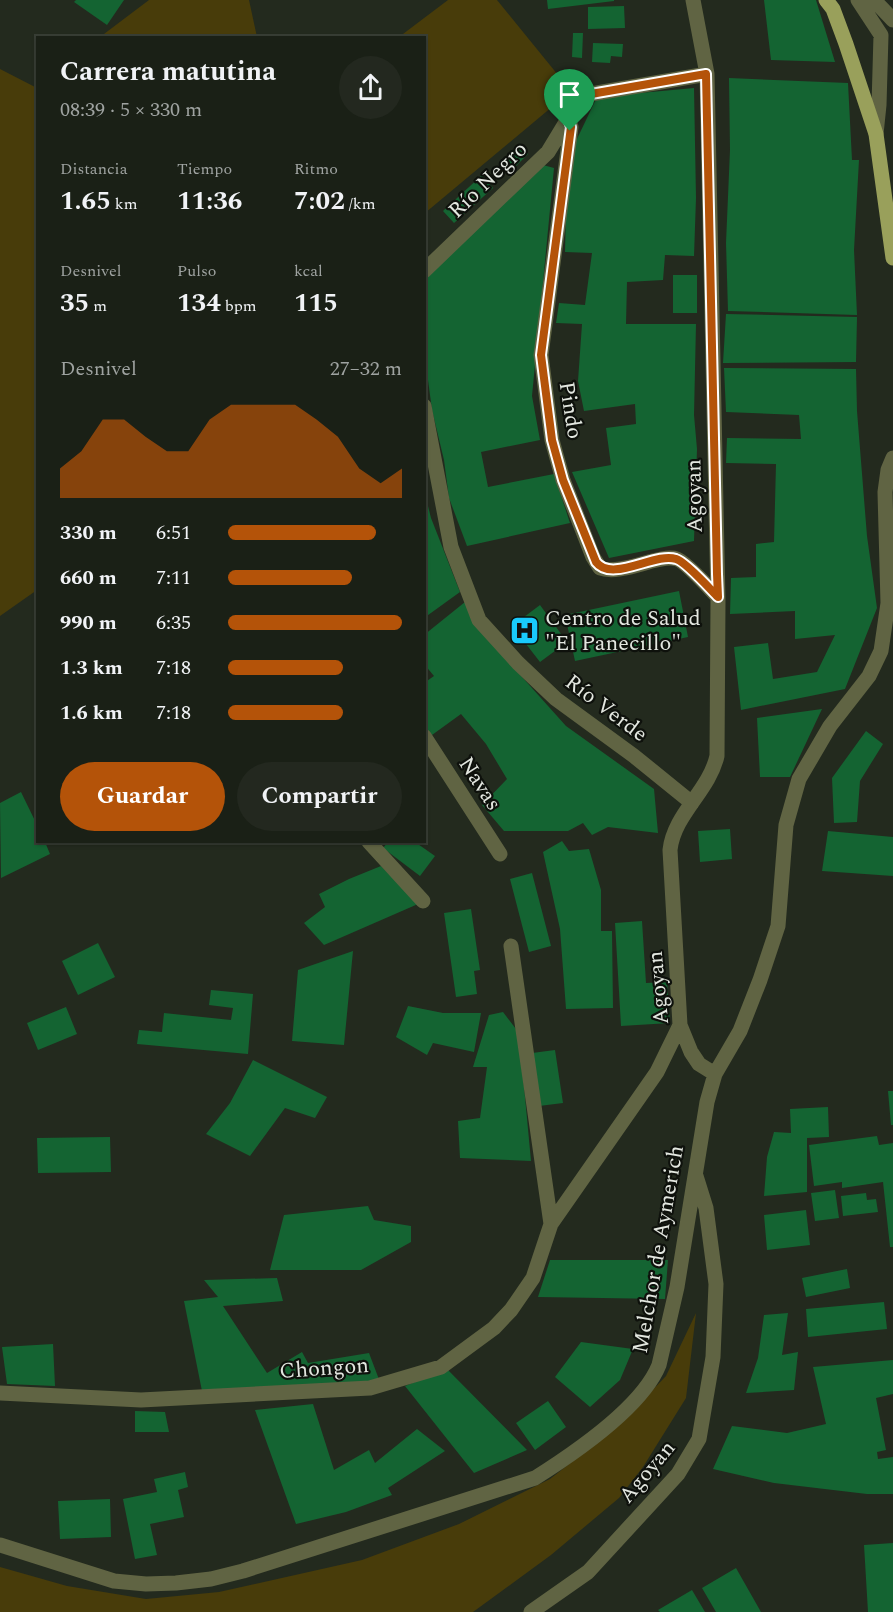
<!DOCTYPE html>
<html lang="es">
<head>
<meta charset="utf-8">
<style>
  body { margin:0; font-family:Spectral,serif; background:#23281f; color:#f1f3f6; height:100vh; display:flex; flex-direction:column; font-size:22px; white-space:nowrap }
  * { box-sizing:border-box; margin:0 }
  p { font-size:20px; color:#9fa3a1 }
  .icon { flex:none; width:33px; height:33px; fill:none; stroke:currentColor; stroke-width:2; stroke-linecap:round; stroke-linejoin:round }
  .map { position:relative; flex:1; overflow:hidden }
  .sheet { position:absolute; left:36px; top:36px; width:390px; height:807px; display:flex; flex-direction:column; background:#1a2016; border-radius:0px; box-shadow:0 2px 4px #0004,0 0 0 2px #383e35 }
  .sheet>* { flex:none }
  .pin { position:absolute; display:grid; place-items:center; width:51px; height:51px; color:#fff; margin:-62px -26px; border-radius:50% 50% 50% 0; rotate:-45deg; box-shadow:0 0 6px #0007 }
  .pin .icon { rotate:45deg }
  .round { display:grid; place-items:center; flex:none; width:63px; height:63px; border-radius:32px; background:#23281f }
  .headline { display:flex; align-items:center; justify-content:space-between; height:102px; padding:0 24px }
  h1 { font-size:27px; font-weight:700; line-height:45px }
  .figures { display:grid; grid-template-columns:repeat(3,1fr); gap:9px; height:102px; padding:6px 24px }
  .figures div { display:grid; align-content:center }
  .figures b { font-size:26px; font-weight:700 }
  .figures small { font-size:16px; font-weight:400 }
  .figures p { font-size:16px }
  .chart { height:168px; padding:12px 24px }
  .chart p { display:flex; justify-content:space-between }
  .chart svg { width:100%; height:108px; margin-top:6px; fill:#b45309; opacity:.7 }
  .cta { display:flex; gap:12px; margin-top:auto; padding:12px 24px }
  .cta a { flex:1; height:69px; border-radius:36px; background:#b45309; color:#fff; font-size:24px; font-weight:700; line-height:69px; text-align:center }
  .cta a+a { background:#23281f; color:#f1f3f6 }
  ul { padding:0 24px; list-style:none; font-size:20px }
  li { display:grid; grid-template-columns:96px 72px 1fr; align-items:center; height:45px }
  li i { height:15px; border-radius:8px; background:#b45309 }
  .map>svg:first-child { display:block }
</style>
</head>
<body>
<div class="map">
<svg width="893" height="1612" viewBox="0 0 893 1612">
  <rect width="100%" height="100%" fill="#232a1e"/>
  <path fill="#483c0a" d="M149,0H249L257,37H100Z
    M448,0H497L571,91L425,213L424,38L399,37Z
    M0,69L35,87L38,86L37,590L0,616Z
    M696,1313L686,1398L643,1467L619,1498L551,1555L473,1612H0V1567L67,1586L146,1599L219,1592L362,1560L459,1524L550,1479L620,1424L666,1376Z"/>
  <path fill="#146432" d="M76,0H124L107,25L74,2Z
    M547,0H614V1L548,9Z
    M764,0H816L835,62L771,60Z
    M624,6L625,28L588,29V7Z
    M573,33H583L582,58L572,57Z
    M593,43L623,44L622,57L611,56L610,63L592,62Z
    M729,78L848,83L852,160H859L854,250L857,315L728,311L726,243L730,150Z
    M694,88L696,198L694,256L665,255L663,280L627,282L626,324H696L694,415L697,449L694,541L609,558L572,472L611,465L606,428L636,424L635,404L584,411L578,381L582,324L556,323L559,303L585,305L592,253L565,252L566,210L576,141L597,97Z
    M520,146L528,154L511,171L504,163Z
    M543,165L554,168L532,396L540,440L481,452L488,487L554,474L570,523L467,546L449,498L444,460L432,410L424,350V277Z
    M482,175L493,188L454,223L443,211Z
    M673,275H697V313H673Z
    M726,314L857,317L856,362L723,363Z
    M724,368L856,369L857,411L867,536L877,608L845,689L741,710L734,647L768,643L773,679L817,672L835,635L795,639V611L730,614L731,578L756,577V544L774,542L776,464L726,463L727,438L801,439L799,415L726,412Z
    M424,490L431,518L460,592L424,618Z
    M679,591L688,637L575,661L565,615Z
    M465,602L514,668L566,726L654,789L658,833L608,827L592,835L583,823L568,831H504L482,805L507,779L486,744L461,714L432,735L424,725V683L434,676L424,664V635Z
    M540,605L567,642L540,662L512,626Z
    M822,709L790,777H760L757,718Z
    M866,731L883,744L860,781L857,822L834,823L832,778Z
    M21,792L38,827V842H45L50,854L1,878L0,803Z
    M730,829L732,859L700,862L698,831Z
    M828,831L893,837V876L822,871Z
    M562,841L569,851L589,849L601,890V931H612L613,1008L566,1009L560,929L543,852Z
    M388,842H415L435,856L420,876L383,848Z
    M381,866L418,904L324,945L304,923L325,907L319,894L349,879Z
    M532,873L551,946L529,952L510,879Z
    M471,909L480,970L474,971L477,994L456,997L444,913Z
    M642,921L646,983L667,982L670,1023L621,1026L615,923Z
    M98,943L115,977L78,995L62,961Z
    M353,951L344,1045L292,1041L298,970Z
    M211,990L253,994L248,1054L137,1044L139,1030L162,1032L164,1013L231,1020L233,1008L209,1005Z
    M408,1006L443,1013H481L474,1052L433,1043L427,1055L396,1037Z
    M66,1007L77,1034L38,1050L27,1023Z
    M503,1012L519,1033L531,1161L460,1158L458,1121L480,1118L487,1067H473L489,1015Z
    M555,1050L563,1103L539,1106L532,1053Z
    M253,1060L327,1097L315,1118L285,1108L250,1156L206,1134L230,1103Z
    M888,1091H893V1125H891Z
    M828,1107L829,1137L807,1138V1192L764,1196L767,1157L774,1132L791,1133L790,1109Z
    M877,1136L879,1145L893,1143V1247H890L883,1182L842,1188V1182L814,1186L809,1145Z
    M110,1137L111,1172L38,1173L37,1138Z
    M835,1190L839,1218L815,1221L811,1193Z
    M866,1193L867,1200L876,1199L878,1212L843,1216L841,1196Z
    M368,1206L374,1220L411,1226V1242L361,1270H270L284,1215Z
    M806,1210L810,1245L767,1250L764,1215Z
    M550,1260H668L665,1299L538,1297Z
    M847,1269L850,1288L806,1297L802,1278Z
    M277,1278L283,1301L223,1306L267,1373L302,1352L308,1363L369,1353L380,1382L203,1396L184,1301L218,1297L204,1280Z
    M884,1302L887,1329L808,1337L806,1309Z
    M788,1313L782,1355L798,1352L794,1390L746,1393L758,1358L764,1315Z
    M581,1342L633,1349L620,1380L590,1407L555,1377Z
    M53,1344L55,1386L7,1384L2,1347Z
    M893,1360V1394L876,1398L886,1450L877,1452L878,1459L893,1457V1494H867L774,1483L713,1469L732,1426L787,1433L826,1424L813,1367Z
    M447,1369L527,1450L474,1473L405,1386Z
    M548,1401L566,1427L535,1450L516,1423Z
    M313,1404L334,1470L369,1450L375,1463L417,1429L445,1451L388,1488L392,1495L346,1512L296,1524L255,1410Z
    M135,1411L165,1412L169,1432H135Z
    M185,1472L188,1487L178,1490L184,1517L150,1524L157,1555L135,1559L123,1499L157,1492L154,1479Z
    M110,1499L111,1537L60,1539L58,1501Z
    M893,1543V1612H868L864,1545Z
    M736,1568L761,1612H716L702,1588Z
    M692,1590L705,1612H660L658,1610Z"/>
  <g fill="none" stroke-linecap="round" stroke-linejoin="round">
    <path stroke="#606443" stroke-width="15" d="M693,0L707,74L718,601L717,756C709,791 674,814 670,850L680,1025L691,1052L699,1064L715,1074
      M858,0L881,35L879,105L876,134
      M874,0L893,20
      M568,119L571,127L541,355L552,440L563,480L593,557L600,568C622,576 660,553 677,559C686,562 710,589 718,597
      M424,271L548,152L568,119L579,104L591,94L707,74
      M424,406L451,547L479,620L518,663L556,699L634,756L692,803
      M424,736L500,854
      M369,842L423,901
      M511,946L551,1224
      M0,1393L141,1400L370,1388L441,1367L494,1328L511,1310L533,1278L551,1224L657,1072L680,1025
      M0,1545L114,1581L146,1584L176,1583L211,1579L243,1571L535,1478C573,1454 642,1407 659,1365L677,1287L707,1102L715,1074L740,1031L760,980L778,926L786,825L799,779L830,726L869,676L881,651L888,603L885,492L888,470L893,458
      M531,1612L588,1572L678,1474L699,1439L713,1357L716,1284L706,1208L696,1176"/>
    <path stroke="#99a05b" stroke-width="15" d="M826,0L833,9L846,44L876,134L893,258"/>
  </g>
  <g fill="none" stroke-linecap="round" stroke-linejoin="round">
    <defs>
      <path id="route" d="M706,74L717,574L718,597C710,589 685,561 676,559C655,552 612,583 596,562L563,480L552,440L541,355L571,127L568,119L579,104L591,94Z"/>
    </defs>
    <use href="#route" stroke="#fff" stroke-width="12"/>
    <use href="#route" stroke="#b45309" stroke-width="8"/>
  </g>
  <defs>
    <symbol id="hospital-square" viewBox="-11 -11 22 22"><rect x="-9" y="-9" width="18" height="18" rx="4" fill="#19cafc" stroke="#0e110c"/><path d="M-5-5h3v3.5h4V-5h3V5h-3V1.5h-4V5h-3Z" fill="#111"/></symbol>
  </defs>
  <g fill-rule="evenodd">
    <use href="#hospital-square" x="508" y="614" width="33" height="33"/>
  </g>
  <g text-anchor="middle" stroke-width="4.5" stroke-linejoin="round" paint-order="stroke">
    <g font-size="22" fill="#e3e7e0" stroke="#0e110c">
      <text transform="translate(487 179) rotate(-44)" y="8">Río Negro</text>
      <text transform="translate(572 410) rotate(81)" y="8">Pindo</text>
      <text transform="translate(693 496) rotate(-91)" y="8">Agoyan</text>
      <text transform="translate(607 707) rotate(37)" y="8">Río Verde</text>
      <text transform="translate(481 783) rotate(57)" y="8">Navas</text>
      <text transform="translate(657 988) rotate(-95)" y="8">Agoyan</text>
      <text transform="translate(657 1249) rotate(-80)" y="8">Melchor de Aymerich</text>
      <text transform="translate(324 1367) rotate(-4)" y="8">Chongon</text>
      <text transform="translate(646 1471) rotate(-50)" y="8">Agoyan</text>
    </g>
    <g font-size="22" fill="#e3e7e0" stroke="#0e110c" text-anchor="start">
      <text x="545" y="625">Centro de Salud<tspan x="545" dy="25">"El Panecillo"</tspan></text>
    </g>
  </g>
</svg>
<div class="pin" style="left:570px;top:131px;background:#1e9e55"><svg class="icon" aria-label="arrive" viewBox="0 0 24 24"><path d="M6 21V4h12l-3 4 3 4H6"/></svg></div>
<section class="sheet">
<div class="headline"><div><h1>Carrera matutina</h1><p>08:39 · 5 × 330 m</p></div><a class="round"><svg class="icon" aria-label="share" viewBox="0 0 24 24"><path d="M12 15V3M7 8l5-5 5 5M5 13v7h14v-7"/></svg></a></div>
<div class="figures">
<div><p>Distancia</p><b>1.65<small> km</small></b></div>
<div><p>Tiempo</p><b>11:36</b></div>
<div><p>Ritmo</p><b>7:02<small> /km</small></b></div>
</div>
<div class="figures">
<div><p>Desnivel</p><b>35<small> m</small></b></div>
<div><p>Pulso</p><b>134<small> bpm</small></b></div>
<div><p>kcal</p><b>115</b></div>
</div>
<div class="chart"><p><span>Desnivel</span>27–32 m</p>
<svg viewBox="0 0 160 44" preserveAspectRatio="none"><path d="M0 44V32L10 25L20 12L30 12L40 19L50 25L60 25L70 12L80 6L90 6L100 6L110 6L120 12L130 19L140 32L150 38L160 32V44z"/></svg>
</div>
<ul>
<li><b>330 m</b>6:51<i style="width:85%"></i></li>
<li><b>660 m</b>7:11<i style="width:71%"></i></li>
<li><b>990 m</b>6:35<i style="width:100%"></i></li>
<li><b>1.3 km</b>7:18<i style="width:66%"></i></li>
<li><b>1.6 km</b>7:18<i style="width:66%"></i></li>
</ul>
<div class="cta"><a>Guardar</a><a>Compartir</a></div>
</section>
</div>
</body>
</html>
